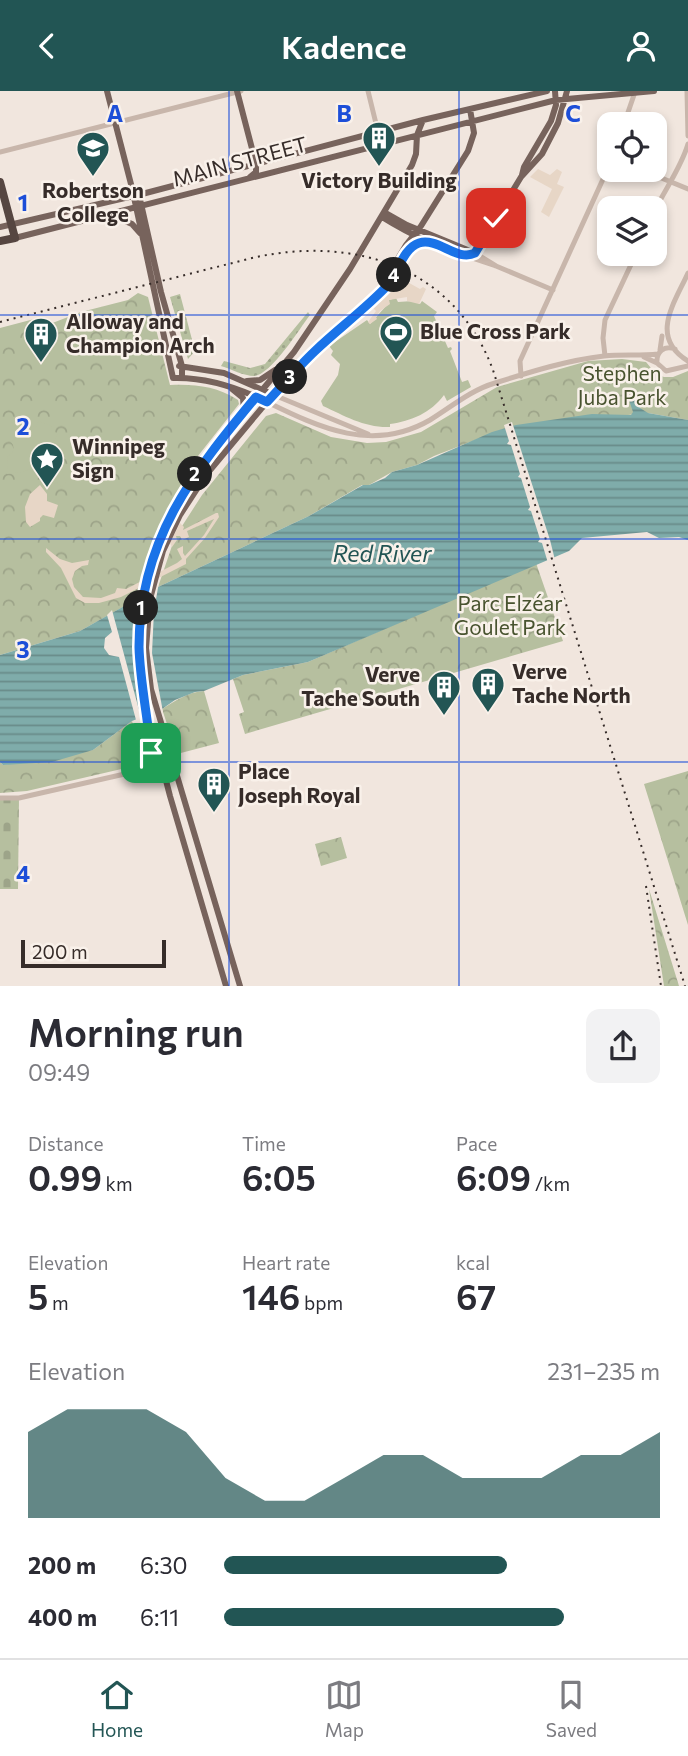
<!DOCTYPE html>
<html lang="en">
<head>
<meta charset="utf-8">
<style>
  body { margin:0; font-family:Commissioner,sans-serif; background:#f2f2f3; color:#2b2b33; height:100vh; display:flex; flex-direction:column; font-size:26px; white-space:nowrap }
  * { box-sizing:border-box; margin:0 }
  p { font-size:23px; color:#7c7c81 }
  .icon { flex:none; width:38px; height:38px; fill:none; stroke:currentColor; stroke-width:2; stroke-linecap:round; stroke-linejoin:round }
  .map { position:relative; height:895px; overflow:hidden }
  .drawer { display:flex; flex-direction:column; background:#fff; flex:1 }
  .drawer>* { flex:none }
  .tools { position:absolute; left:597px; top:21px; display:grid; gap:14px }
  .tools a { display:grid; place-items:center; width:70px; height:70px; border-radius:14px; background:#fff; box-shadow:0 4px 10px #0003; font-size:35px }
  .scale { position:absolute; left:21px; bottom:18px; width:145px; box-sizing:border-box; padding-left:7px; border:4px solid #362c29; border-top:0; font-size:19px; line-height:24px; white-space:nowrap; color:#362c29; -webkit-text-stroke:5px #f9f1ea; paint-order:stroke }
  .pin { position:absolute; display:grid; place-items:center; width:60px; height:60px; color:#fff; margin:-30px; border-radius:14px; box-shadow:0 4px 10px #0006 }
  .km { position:absolute; width:35px; height:35px; margin:-18px; border-radius:50%; background:#222; color:#fff; font-size:19px; line-height:35px; text-align:center }
  .round { display:grid; place-items:center; flex:none; width:74px; height:74px; border-radius:14px; background:#f2f2f3 }
  .head { display:flex; align-items:center; justify-content:space-between; height:119px; padding:0 28px }
  h1 { font-size:38px; font-weight:600; line-height:52px }
  .stats { display:grid; grid-template-columns:repeat(3,1fr); gap:10px; height:119px; padding:7px 28px }
  .stats div { display:grid; align-content:center }
  .stats b { font-size:35px; font-weight:600 }
  .stats small { font-size:19px; font-weight:400 }
  .stats p { font-size:19px }
  .chart { height:196px; padding:14px 28px }
  .chart p { display:flex; justify-content:space-between }
  .chart svg { width:100%; height:126px; margin-top:7px; fill:#225554; opacity:.7 }
  ul { padding:0 28px; list-style:none; font-size:23px }
  li { display:grid; grid-template-columns:112px 84px 1fr; align-items:center; height:52px }
  li i { height:18px; border-radius:9px; background:#225554 }
  header { display:flex; justify-content:space-between; align-items:center; height:91px; padding:0 28px; background:#225554; color:#fff; font-size:32px; font-weight:600 }
  .menu { display:flex; justify-content:space-around; align-items:center; height:98px; border-top:2px solid #e1e1e2; background:#fff; font-size:19px; color:#7c7c81 }
  .menu a { display:grid; justify-items:center; gap:4px }
  .menu .active { color:#225554 }
  .map>svg:first-child { display:block }
</style>
</head>
<body>
<header><svg class="icon" aria-label="back" viewBox="0 0 24 24"><path d="M15 5l-7 7 7 7"/></svg>Kadence<svg class="icon" aria-label="person" viewBox="0 0 24 24"><circle cx="12" cy="8" r="4"/><path d="M4 21q1-7 8-7t8 7"/></svg></header>
<div class="map">
<svg width="688" height="895" viewBox="0 0 688 895">
  <defs>
    <pattern id="grass-dots" width="8" height="8" patternUnits="userSpaceOnUse" patternTransform="scale(1.75)"><rect width="8" height="8" fill="#b6bf9f"/><path d="M2 2h.1M6 6h.1" fill="none" stroke="#9da489" stroke-width="1.8" stroke-linecap="round"/></pattern>
    <pattern id="cemetery-stones" width="16" height="16" patternUnits="userSpaceOnUse" patternTransform="scale(1.75)"><rect width="16" height="16" fill="#b6bf9f"/><path d="M2 7V4a2 2 0 0 1 4 0v3zM10 15v-3a2 2 0 0 1 4 0v3z" fill="#9da489"/></pattern>
    <pattern id="park-crowns" width="20" height="18" patternUnits="userSpaceOnUse" patternTransform="scale(1.75)"><rect width="20" height="18" fill="#b6bf9f"/><path d="M2 6a3 3 0 1 1 6 0M12 15a3 3 0 1 1 6 0" fill="none" stroke="#9da489"/></pattern>
    <pattern id="water-rules" width="6" height="5" patternUnits="userSpaceOnUse" patternTransform="scale(1.75)"><rect width="6" height="5" fill="#7facaa"/><path d="M0 2.5h6" fill="none" stroke="#698c8a"/></pattern>
  </defs>
  <rect width="100%" height="100%" fill="#f1e6de"/>
  <path fill="url(#grass-dots)" d="M180,203L195,260L188,268L170,206Z
    M308,221L310,224C300,237 271,284 254,285C244,285 231,278 221,275L224,270L250,277L265,273Z"/>
  <path fill="url(#cemetery-stones)" d="M0,707H19L18,798H0Z"/>
  <path fill="url(#park-crowns)" d="M138,202L148,206L170,294C195,293 216,295 238,309L239,313L194,370L190,377L192,379C167,419 149,460 139,507L80,540L0,564V237L38,227L42,236L81,221L128,209Z
    M622,268L646,271L656,283L664,286H673L688,280V329L648,322L509,336L434,365L417,374L392,381L369,394H362L309,425L158,496L175,446L202,404L266,325L276,322L331,346L367,352L386,351L421,341L497,296L588,270Z
    M536,472L563,550L245,643L239,623L244,621L233,588L243,584L308,571Z
    M204,600L219,652L177,663L162,618C175,610 188,601 204,600Z
    M132,630L140,656L133,666L130,676L27,700L0,702V671L3,674L93,659Z
    M688,680V834L644,693Z
    M341,746L347,767L321,775L315,753Z
    M649,798L679,895H664Z"/>
  <path fill="#b6bf9f" d="M396,207L398,211L413,210L420,213L422,210L437,221L434,225L448,257L451,256L452,258L450,260L462,291L468,289L471,296L447,310L444,304C431,322 411,330 390,333V336C365,337 345,325 323,315L321,310L338,284L340,273L331,264L333,260L329,255L367,229L370,233L386,215L389,209Z
    M39,330L52,335L51,339L58,343L54,351L58,354L52,366L58,369L66,391L62,396L56,391L51,394L44,385L36,382V376L22,381L7,383L8,365L14,360L13,354L11,351L17,346L16,342L27,332L35,337Z"/>
  <path fill="#e7d6c6" d="M538,78L550,84L557,78L562,81L557,93L564,96L549,126L541,121L552,98L530,86Z
    M395,188L400,191L402,188L420,198L423,196L426,198L419,213L407,210V206L389,209L390,213L380,220L376,226L377,228L370,233L368,231L376,220L373,217Z
    M40,394L47,403V410L58,414L54,427L43,424L40,427V430L30,436L26,431L25,416L30,403Z
    M216,422H218L219,426L205,447L186,468V473L121,506L99,512H85L76,507L61,477L46,461V457L60,468L72,472L89,469L88,474L82,475L75,480L72,488L74,496L83,506L101,507L115,502L117,497L126,498L177,472L182,468L177,458L183,455V462L185,465L204,444L214,428L187,440L189,446L182,449L180,445H176L177,449L172,456L170,452L180,432L184,436L183,439Z"/>
  <path fill="url(#water-rules)" d="M634,306L640,310V317L648,322L688,329V449L679,446L659,447L647,441L582,447L569,460L308,571L243,584L204,600L195,601L175,609L162,618L132,630L93,659L52,671L3,674L0,671V564L80,540L158,496L309,425L363,394H369L385,387L392,381L417,374L492,341L516,334L592,323L631,324L633,321L629,309Z"/>
  <path fill="#f1e6de" d="M512,331L550,449L555,469L548,472L542,452L538,451L540,448L531,420L528,419L530,416L521,387L518,386L520,383L511,354L507,353L509,350L504,334Z
    M159,491L154,520L152,562L163,621L143,629L136,564L137,519L140,502Z
    M112,519L142,630L134,633L136,629L119,566L109,564L104,557L105,547L112,541L107,524Z"/>
  <g fill="none" stroke-linecap="round" stroke-linejoin="round">
    <path stroke="#c8b6ab" stroke-width="5" d="M368,0L381,53
      M687,0L688,45
      M624,33L635,1
      M0,61L241,0
      M642,79L688,98
      M654,121C665,98 681,77 688,53
      M475,162L496,175L553,199
      M466,165L496,175
      M688,182C674,213 649,246 688,270
      M660,259L662,245
      M605,265L603,247L605,229L636,163
      M644,266L657,272L666,280L688,275
      M657,272C656,261 664,254 675,258
      M521,285L520,270L609,75
      M274,304L368,343
      M267,311C320,337 373,362 430,329C451,316 471,299 495,292C530,281 568,269 604,265C622,263 640,265 658,263
      M139,681C155,663 150,652 148,629
      M0,707H19L173,672"/>
    <path stroke="#77635c" stroke-width="6" d="M107,0L132,97L173,287C207,286 237,296 267,311
      M237,0L256,73V81L250,86
      M522,84L524,76L551,30L556,14L555,0
      M139,104L161,201L182,275V287
      M384,121L407,134L475,162
      M111,124L132,133L140,142
      M382,126C398,136 458,170 475,162L521,86L542,63L558,32L567,0
      M0,136L142,103L423,29L547,0
      M15,147L556,9L654,0
      M379,202L388,194L412,156L419,152H427
      M179,275L224,282L274,304
      M247,290L260,289L275,279
      M232,298L243,307L244,320
      M226,895L170,705L147,616L139,557L145,498L159,453L187,396L206,366L294,261L350,178L412,74L416,63L417,44L423,29
      M240,895L151,598L146,557L150,508L163,460L180,424L206,384L261,318L300,275L377,203L406,154L421,135L468,60L474,42L470,18"/>
    <path stroke="#564641" stroke-width="8" d="M0,91L15,147L0,150"/>
    <path stroke="#362c29" stroke-width="2" stroke-dasharray="2 5" stroke-linecap="butt" d="M0,231L252,167C353,144 454,175 493,279L685,895
      M646,795L661,895"/>
  </g>
  <g fill="none" stroke-linecap="round" stroke-linejoin="round">
    <defs>
      <path id="route" d="M151,662C148,627 140,591 139,556C139,450 192,383 256,306L267,311C283,294 298,276 315,260C338,238 365,218 387,195C397,184 403,157 419,152C438,146 457,171 475,162L496,127"/>
    </defs>
    <use href="#route" stroke="#fff" stroke-width="14"/>
    <use href="#route" stroke="#1a73e8" stroke-width="9"/>
  </g>
  <path fill="none" stroke="#1d4ed8" stroke-width="2" stroke-opacity="0.55" d="M229,0V895M459,0V895M0,224H688M0,448H688M0,671H688"/>
  <defs>
    <symbol id="building-pin" viewBox="-11 -11 22 30"><path d="M0 17L-7.5 6A9.5 9.5 0 1 1 7.5 6Z" fill="#225554" stroke="#f9f1ea"/><path d="M-4-6H4V6H1V3H-1V6H-4ZM-2.5-4.3h1.7v1.8h-1.7ZM.8-4.3h1.7v1.8H.8ZM-2.5-1h1.7V.8h-1.7ZM.8-1h1.7V.8H.8Z" fill="#fff"/></symbol>
    <symbol id="university-pin" viewBox="-11 -11 22 30"><path d="M0 17L-7.5 6A9.5 9.5 0 1 1 7.5 6Z" fill="#225554" stroke="#f9f1ea"/><path d="M0-5L7-2L0 1L-7-2ZM-4 1L0 2.5L4 1V4Q0 6-4 4Z" fill="#fff"/></symbol>
    <symbol id="stadium-pin" viewBox="-11 -11 22 30"><path d="M0 17L-7.5 6A9.5 9.5 0 1 1 7.5 6Z" fill="#225554" stroke="#f9f1ea"/><path d="M0-5a6.5 5 0 1 0 0 10a6.5 5 0 1 0 0-10ZM-3.5-1.8h7v3.6h-7Z" fill="#fff"/></symbol>
    <symbol id="sight-pin" viewBox="-11 -11 22 30"><path d="M0 17L-7.5 6A9.5 9.5 0 1 1 7.5 6Z" fill="#225554" stroke="#f9f1ea"/><path d="M0-6L1.8-2.2L6-1.7L2.9 1.2L3.7 5.4L0 3.3L-3.7 5.4L-2.9 1.2L-6-1.7L-1.8-2.2Z" fill="#fff"/></symbol>
  </defs>
  <g fill-rule="evenodd">
    <use href="#building-pin" x="360" y="28" width="38" height="52"/>
    <use href="#university-pin" x="74" y="38" width="38" height="52"/>
    <use href="#stadium-pin" x="377" y="222" width="38" height="52"/>
    <use href="#building-pin" x="22" y="224" width="38" height="52"/>
    <use href="#sight-pin" x="28" y="349" width="38" height="52"/>
    <use href="#building-pin" x="469" y="574" width="38" height="52"/>
    <use href="#building-pin" x="425" y="577" width="38" height="52"/>
    <use href="#building-pin" x="195" y="674" width="38" height="52"/>
  </g>
  <g text-anchor="middle" stroke-width="5" stroke-linejoin="round" paint-order="stroke">
    <g font-size="21" fill="#362c29" stroke="#f9f1ea">
      <text transform="translate(240 71) rotate(-15)" y="7">MAIN STREET</text>
    </g>
    <g font-size="21" font-weight="bold" fill="#362c29" stroke="#f9f1ea" text-anchor="start">
      <text x="379" y="97" text-anchor="middle">Victory Building</text>
      <text x="93" y="107" text-anchor="middle">Robertson<tspan x="93" dy="24">College</tspan></text>
      <text x="66" y="238">Alloway and<tspan x="66" dy="24">Champion Arch</tspan></text>
      <text x="420" y="248">Blue Cross Park</text>
      <text x="72" y="363">Winnipeg<tspan x="72" dy="24">Sign</tspan></text>
      <text x="512" y="588">Verve<tspan x="512" dy="24">Tache North</tspan></text>
      <text x="420" y="591" text-anchor="end">Verve<tspan x="420" dy="24">Tache South</tspan></text>
      <text x="238" y="688">Place<tspan x="238" dy="24">Joseph Royal</tspan></text>
    </g>
    <g font-size="21" fill="#48532f" stroke="#f9f1ea">
      <text x="622" y="290">Stephen<tspan x="622" dy="24">Juba Park</tspan></text>
      <text x="510" y="520">Parc Elzéar<tspan x="510" dy="24">Goulet Park</tspan></text>
    </g>
    <g font-size="23" font-style="italic" fill="#225554" stroke="#f9f1ea">
      <text x="382" y="471">Red River</text>
    </g>
  </g>
  <g font-size="23" text-anchor="middle" font-weight="bold" fill="#1d4ed8" stroke="#f9f1ea" stroke-width="5" stroke-linejoin="round" paint-order="stroke">
    <text x="115" y="31">A</text>
    <text x="344" y="31">B</text>
    <text x="573" y="31">C</text>
    <text x="23" y="120">1</text>
    <text x="23" y="344">2</text>
    <text x="23" y="567">3</text>
    <text x="23" y="791">4</text>
  </g>
</svg>
<div class="tools">
<a><svg class="icon" aria-label="locate" viewBox="0 0 24 24"><circle cx="12" cy="12" r="6"/><path d="M12 2v4M12 18v4M2 12h4M18 12h4"/></svg></a>
<a><svg class="icon" aria-label="layers" viewBox="0 0 24 24"><path d="M12 4l9 5-9 5-9-5zM3 14l9 5 9-5"/></svg></a>
</div>
<div class="scale">200 m</div>
<div class="pin" style="left:151px;top:662px;background:#1e9e55"><svg class="icon" aria-label="arrive" viewBox="0 0 24 24"><path d="M6 21V4h12l-3 4 3 4H6"/></svg></div>
<div class="pin" style="left:496px;top:127px;background:#d93025"><svg class="icon" aria-label="check" viewBox="0 0 24 24"><path d="M5 12l5 5 9-10"/></svg></div>
<b class="km" style="left:141px;top:517px">1</b>
<b class="km" style="left:195px;top:383px">2</b>
<b class="km" style="left:290px;top:286px">3</b>
<b class="km" style="left:394px;top:184px">4</b>
</div>
<section class="drawer">
<div class="head"><div><h1>Morning run</h1><p>09:49</p></div><a class="round"><svg class="icon" aria-label="share" viewBox="0 0 24 24"><path d="M12 15V3M7 8l5-5 5 5M5 13v7h14v-7"/></svg></a></div>
<div class="stats">
<div><p>Distance</p><b>0.99<small> km</small></b></div>
<div><p>Time</p><b>6:05</b></div>
<div><p>Pace</p><b>6:09<small> /km</small></b></div>
</div>
<div class="stats">
<div><p>Elevation</p><b>5<small> m</small></b></div>
<div><p>Heart rate</p><b>146<small> bpm</small></b></div>
<div><p>kcal</p><b>67</b></div>
</div>
<div class="chart"><p><span>Elevation</span>231–235 m</p>
<svg viewBox="0 0 160 44" preserveAspectRatio="none"><path d="M0 44V14L10 6L20 6L30 6L40 14L50 30L60 38L70 38L80 30L90 22L100 22L110 30L120 30L130 30L140 22L150 22L160 14V44z"/></svg>
</div>
<ul>
<li><b>200 m</b>6:30<i style="width:65%"></i></li>
<li><b>400 m</b>6:11<i style="width:78%"></i></li>
</ul>
</section>
<nav class="menu">
<a class="active"><svg class="icon" aria-label="home" viewBox="0 0 24 24"><path d="M3 11l9-7 9 7M6 9v11h12V9"/></svg>Home</a>
<a><svg class="icon" aria-label="map" viewBox="0 0 24 24"><path d="M3 6l6-2 6 2 6-2v14l-6 2-6-2-6 2zM9 4v14M15 6v14"/></svg>Map</a>
<a><svg class="icon" aria-label="saved" viewBox="0 0 24 24"><path d="M7 4h10v16l-5-4-5 4z"/></svg>Saved</a>
</nav>
</body>
</html>
